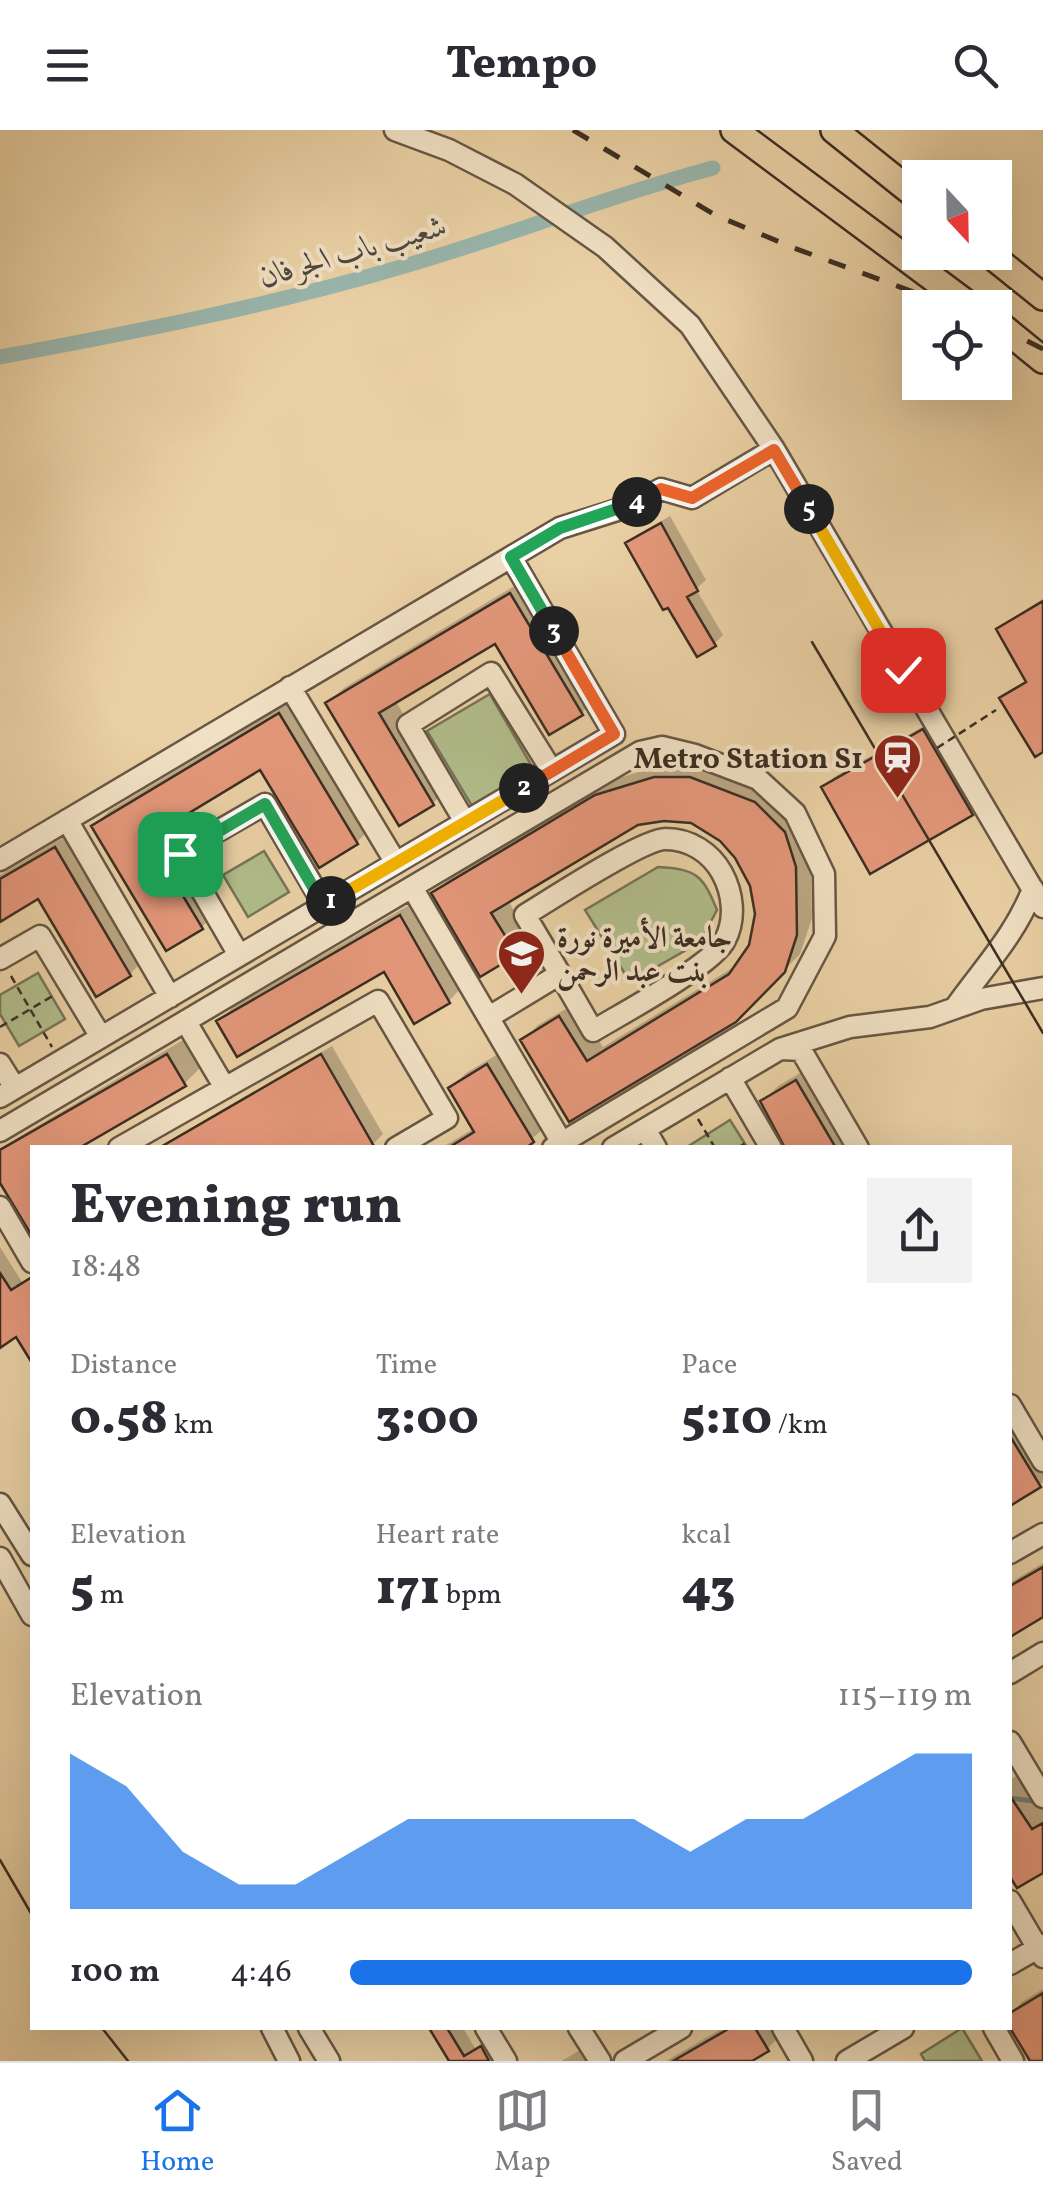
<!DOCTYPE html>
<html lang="en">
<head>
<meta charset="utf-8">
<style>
  body { margin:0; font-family:Vollkorn,Amiri,serif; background:#f2f2f3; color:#2b2b33; height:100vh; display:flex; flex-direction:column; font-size:38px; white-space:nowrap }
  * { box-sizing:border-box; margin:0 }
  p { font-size:32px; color:#7c7c81 }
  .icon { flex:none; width:55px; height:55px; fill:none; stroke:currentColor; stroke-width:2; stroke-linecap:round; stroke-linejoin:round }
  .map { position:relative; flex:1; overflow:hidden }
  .sheet { position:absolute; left:30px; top:1015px; width:982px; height:885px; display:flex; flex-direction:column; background:#fff; border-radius:0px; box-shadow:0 10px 40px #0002 }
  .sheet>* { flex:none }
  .needle { width:65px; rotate:158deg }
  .controls { position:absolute; left:902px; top:30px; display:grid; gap:20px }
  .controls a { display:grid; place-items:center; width:110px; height:110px; border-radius:0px; background:#fff; box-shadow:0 10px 40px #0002; font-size:50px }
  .pin { position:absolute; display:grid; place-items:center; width:85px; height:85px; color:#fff; margin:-42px; border-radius:20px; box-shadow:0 5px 15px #0006 }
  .km { position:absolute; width:50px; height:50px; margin:-25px; border-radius:50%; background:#222; color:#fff; font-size:28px; line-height:50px; text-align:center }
  .round { display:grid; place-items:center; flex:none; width:105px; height:105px; border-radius:0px; background:#f2f2f3 }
  .headline { display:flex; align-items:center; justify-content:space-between; height:170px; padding:0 40px }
  h1 { font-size:55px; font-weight:800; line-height:75px }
  .metrics { display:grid; grid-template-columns:repeat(3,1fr); gap:15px; height:170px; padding:10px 40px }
  .metrics div { display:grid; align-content:center }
  .metrics b { font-size:50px; font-weight:800 }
  .metrics small { font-size:28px; font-weight:400 }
  .metrics p { font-size:28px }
  .chart { height:280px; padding:20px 40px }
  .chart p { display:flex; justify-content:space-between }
  .chart svg { width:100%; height:180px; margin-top:10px; fill:#1a73e8; opacity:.7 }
  ul { padding:0 40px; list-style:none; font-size:32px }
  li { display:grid; grid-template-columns:160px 120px 1fr; align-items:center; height:75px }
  li i { height:25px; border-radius:12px; background:#1a73e8 }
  header { display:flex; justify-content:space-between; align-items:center; height:130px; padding:0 40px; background:#fff; font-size:45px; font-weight:800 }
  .menu { display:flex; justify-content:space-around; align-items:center; height:140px; border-top:2px solid #e1e1e2; background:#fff; font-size:28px; color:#7c7c81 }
  .menu a { display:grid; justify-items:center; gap:5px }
  .menu .current { color:#1a73e8 }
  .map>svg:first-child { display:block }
</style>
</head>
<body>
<header><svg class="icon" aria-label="menu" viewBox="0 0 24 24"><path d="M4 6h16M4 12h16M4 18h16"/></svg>Tempo<svg class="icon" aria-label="search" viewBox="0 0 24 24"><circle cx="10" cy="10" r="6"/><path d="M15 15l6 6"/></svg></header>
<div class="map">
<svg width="1043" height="1931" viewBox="0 0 1043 1931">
  <rect width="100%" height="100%" fill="#ead1a5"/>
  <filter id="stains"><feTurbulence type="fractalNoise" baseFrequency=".002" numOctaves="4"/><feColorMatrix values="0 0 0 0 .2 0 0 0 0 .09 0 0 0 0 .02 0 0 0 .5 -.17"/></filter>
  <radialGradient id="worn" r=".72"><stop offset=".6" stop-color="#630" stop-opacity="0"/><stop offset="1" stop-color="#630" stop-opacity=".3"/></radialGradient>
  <path fill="#b1bd8b" stroke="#767657" stroke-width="2.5" d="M490,564L534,640L472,676L427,601Z
    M264,721L289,762L248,787L223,745Z
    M658,737C696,739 703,745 717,780L700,812L630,852L585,780Z
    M38,843L65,889L19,916L0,884V865Z
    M730,990L747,1017H687Z
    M962,1898L982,1931H925L921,1924Z"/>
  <path fill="#0003" d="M670,386L706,450L696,459L723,505L714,514L628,413L638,404Z
    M526,449L597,567L582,583L496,510L396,572L448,658L433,673L328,573L344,558Z
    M1043,469V619L1003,568L1028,549L999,500L1009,490Z
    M295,569L372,697L357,712L261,637L165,695L217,781L202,797L167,817L94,696L109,681Z
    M933,591L982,673L972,683L824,658L834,647Z
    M671,632L707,633L770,657L810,720L812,788L800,824L735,890L570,989L523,911L538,895L576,873L603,917L739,834L752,816L758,784L752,756L737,726L722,709L692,691L664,688L638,693L508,770L530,808L515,823L434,763L450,748L613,650Z
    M71,703L145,829L130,844L39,766L0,789V745Z
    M416,771L464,855L449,871L415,890L385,839L219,892L234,876Z
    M183,910L200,938L184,954L32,1018V1101L0,1047V1018Z
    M332,916L383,1004L373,1014L367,1018H157Z
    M503,921L548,995L521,1018H441L475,998L451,958L466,943Z
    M812,936L860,1018H788L763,972L778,956Z
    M0,1117L22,1152L32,1146V1228L17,1204L0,1215Z
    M1010,1266L1043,1320V1352L1010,1374Z
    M1043,1433V1485L1010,1504V1453Z
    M1020,1643L1043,1678V1740L1010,1743V1650Z
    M1043,1859V1931H1033L1010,1893V1884L1022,1872Z
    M432,1898H463L475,1918L491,1908L505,1931H450Z
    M723,1898H779L782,1904L767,1919L747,1931H666Z
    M596,1911L608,1931H562L563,1930Z"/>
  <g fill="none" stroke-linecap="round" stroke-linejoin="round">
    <path stroke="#738076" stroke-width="5" d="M1010,1668L1040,1672"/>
    <path stroke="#99b6ad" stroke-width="15" d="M0,227C135,202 269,176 401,137C506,107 607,66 713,38"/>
  </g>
  <path fill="#e5987b" stroke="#3b2e23" stroke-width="2.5" d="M661,393L698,461L687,467L716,516L697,527L668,478L663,480L625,413Z
    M510,463L583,585L549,605L495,514L379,583L434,675L399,696L325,573Z
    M1043,471V622L1035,627L999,568L1026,552L996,499Z
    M279,583L358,714L319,738L260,640L148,708L203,799L166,821L91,696Z
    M923,599L973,685L870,744L821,657Z
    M654,647H690L755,672L785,702L796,737L797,805L785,842L736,892L569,992L520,910L559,886L587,931L729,844L749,815L755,784L750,756L735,728L720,711L691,693L664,691L638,695L491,783L517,825L480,847L431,763L595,665Z
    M55,717L131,846L96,867L38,769L0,792V749Z
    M400,785L450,873L414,894L384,842L237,927L216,891Z
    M167,924L186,956L79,1018H32V1106L0,1053V1020Z
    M321,924L375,1018H159Z
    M487,934L534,1012L526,1018H448L474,1002L448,958Z
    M796,950L836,1018H785L760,971Z
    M0,1143L11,1160L32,1147V1233L16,1207L0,1218Z
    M1010,1306L1041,1357L1010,1376Z
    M1043,1437V1487L1010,1507V1456Z
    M1010,1666L1032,1699L1043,1693V1743L1017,1758L1010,1747Z
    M1043,1863V1931H1030L1010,1898V1883Z
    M429,1898H447L464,1926L481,1916L489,1931H449Z
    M730,1898H755L769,1921L752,1931H673Z"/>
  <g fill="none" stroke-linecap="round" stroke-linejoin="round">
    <defs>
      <path id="minor" d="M395,0L449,20L515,54L605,117L690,195L774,319L1043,777
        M290,557L396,733
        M67,690L170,867
        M465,692L408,595L491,543L552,641
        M0,730L560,398L627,377L661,359L692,368L774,319
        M413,759L565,1018
        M239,825L180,723L265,674L324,775
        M0,829L40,806L101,907
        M957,875C985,836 1015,805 1033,759
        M489,887L560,844L593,901C621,884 713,835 725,810C736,789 733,763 722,743C711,723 690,709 666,709C644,708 550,770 525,785L560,844
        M186,892L225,958
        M782,919L801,920L858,1018
        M0,934L15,958
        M730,948L771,1018
        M0,967L614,604L511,427
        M645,999L656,1018
        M0,1001L640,622L662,617L695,625L758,649L795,683L824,744L825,806L787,878L553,1018
        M119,1018L378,871L447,988L396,1018
        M613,1018L780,919L850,897L930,887L981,869L1043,858
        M0,1077L32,1132
        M1010,1275L1043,1331
        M0,1374L32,1425
        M1010,1423L1043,1404
        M0,1428L32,1485
        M1010,1543L1043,1523
        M1010,1612L1043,1667
        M1010,1771L1043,1827
        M1010,1834L1043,1815
        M272,1898L289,1931
        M309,1898L329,1931
        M486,1898L506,1931
        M579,1898L600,1931
        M783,1898L802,1931
        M994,1898L1013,1931
        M625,1931L681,1898
        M847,1931L903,1898"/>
      <path id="major" d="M734,0L973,178
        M834,0L920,69
        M987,122L1043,167
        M995,191L1043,230"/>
    </defs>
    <use href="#minor" stroke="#675744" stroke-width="25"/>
    <use href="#major" stroke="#3b2e23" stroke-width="30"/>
    <path stroke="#3b2e23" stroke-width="2.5" stroke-dasharray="8 5" stroke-linecap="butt" d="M11,846L52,917
      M0,897L56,864
      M698,989L715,1018
      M738,1018L748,1011"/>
    <use href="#minor" stroke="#f1e1c4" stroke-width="20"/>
    <use href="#major" stroke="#ead1a5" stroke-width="25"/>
    <path stroke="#3b2e23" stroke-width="2.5" d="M812,512L1043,903
      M0,1730L32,1785
      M102,1898L128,1931"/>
    <path stroke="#3b2e23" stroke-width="5" stroke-dasharray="18 18" stroke-linecap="butt" d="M573,0L715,85L794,118L957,178
      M995,195L1043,219"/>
    <path stroke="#3b2e23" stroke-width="2.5" stroke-dasharray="8 5" stroke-linecap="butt" d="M937,618L996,580"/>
  </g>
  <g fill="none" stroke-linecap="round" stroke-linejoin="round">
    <defs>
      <path id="split-1" d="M180,724L265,674L324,776L331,771"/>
      <path id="split-2" d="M331,771L524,658"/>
      <path id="split-3" d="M524,658L614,604L554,501"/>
      <path id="split-4" d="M554,501L511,427L560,398L637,372"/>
      <path id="split-5" d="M637,372L661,359L692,368L774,320L809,379"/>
      <path id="split-6" d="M809,379L903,540"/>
    </defs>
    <use href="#split-1" stroke="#fff" stroke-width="20"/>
    <use href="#split-2" stroke="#fff" stroke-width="20"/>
    <use href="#split-3" stroke="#fff" stroke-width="20"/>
    <use href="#split-4" stroke="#fff" stroke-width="20"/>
    <use href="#split-5" stroke="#fff" stroke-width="20"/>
    <use href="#split-6" stroke="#fff" stroke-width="20"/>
    <use href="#split-1" stroke="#22a559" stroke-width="12"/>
    <use href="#split-2" stroke="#f5b400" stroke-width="12"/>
    <use href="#split-3" stroke="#f0652b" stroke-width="12"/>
    <use href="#split-4" stroke="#22a559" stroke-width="12"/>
    <use href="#split-5" stroke="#f0652b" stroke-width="12"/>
    <use href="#split-6" stroke="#f5b400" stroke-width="12"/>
  </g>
  <defs>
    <symbol id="station-pin" viewBox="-11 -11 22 30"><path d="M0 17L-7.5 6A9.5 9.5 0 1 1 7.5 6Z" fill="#8f2418" stroke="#f1e1c4"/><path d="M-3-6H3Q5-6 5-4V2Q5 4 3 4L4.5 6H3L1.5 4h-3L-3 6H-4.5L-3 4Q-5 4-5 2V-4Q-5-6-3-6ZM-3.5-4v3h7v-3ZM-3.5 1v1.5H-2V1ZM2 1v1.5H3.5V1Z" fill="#fff"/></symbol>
    <symbol id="university-pin" viewBox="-11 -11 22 30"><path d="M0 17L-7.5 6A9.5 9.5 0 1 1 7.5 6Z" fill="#8f2418" stroke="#f1e1c4"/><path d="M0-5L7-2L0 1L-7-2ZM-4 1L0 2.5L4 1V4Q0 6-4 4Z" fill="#fff"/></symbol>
  </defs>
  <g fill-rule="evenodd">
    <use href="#station-pin" x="870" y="600" width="55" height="75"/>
    <use href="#university-pin" x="494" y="796" width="55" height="75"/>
  </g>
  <g text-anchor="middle" stroke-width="8" stroke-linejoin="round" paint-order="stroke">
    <g font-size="30" font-weight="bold" fill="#3b2e23" stroke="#f1e1c4" text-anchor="end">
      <text x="863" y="638">Metro Station S1</text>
      <text x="557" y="817" text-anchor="start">جامعة الأميرة نورة<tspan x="557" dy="34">بنت عبد الرحمن</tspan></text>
    </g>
    <g font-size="32" font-style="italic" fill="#4e493f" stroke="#f1e1c4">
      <text transform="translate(353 120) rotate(-16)" y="11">شعيب باب الجرفان</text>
    </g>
  </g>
  <rect width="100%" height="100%" filter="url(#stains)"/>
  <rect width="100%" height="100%" fill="url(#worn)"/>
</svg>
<div class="controls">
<a><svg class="needle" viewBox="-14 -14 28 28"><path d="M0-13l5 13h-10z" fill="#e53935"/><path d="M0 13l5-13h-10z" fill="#7c7c81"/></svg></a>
<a><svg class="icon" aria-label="locate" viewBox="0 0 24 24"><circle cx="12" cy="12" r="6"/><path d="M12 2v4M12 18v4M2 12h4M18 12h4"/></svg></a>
</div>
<div class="pin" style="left:180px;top:724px;background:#1e9e55"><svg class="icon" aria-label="arrive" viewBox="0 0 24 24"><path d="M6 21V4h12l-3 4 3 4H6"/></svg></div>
<div class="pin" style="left:903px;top:540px;background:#d93025"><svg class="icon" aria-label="check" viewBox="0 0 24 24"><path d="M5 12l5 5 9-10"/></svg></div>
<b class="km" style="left:331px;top:771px">1</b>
<b class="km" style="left:524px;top:658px">2</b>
<b class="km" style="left:554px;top:501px">3</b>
<b class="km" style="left:637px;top:372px">4</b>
<b class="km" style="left:809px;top:379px">5</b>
<section class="sheet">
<div class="headline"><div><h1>Evening run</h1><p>18:48</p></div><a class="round"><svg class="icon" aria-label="share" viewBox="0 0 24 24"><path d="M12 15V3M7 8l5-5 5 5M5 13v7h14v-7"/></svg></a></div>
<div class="metrics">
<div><p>Distance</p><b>0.58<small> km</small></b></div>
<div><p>Time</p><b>3:00</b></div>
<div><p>Pace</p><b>5:10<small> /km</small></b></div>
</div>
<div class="metrics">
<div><p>Elevation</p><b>5<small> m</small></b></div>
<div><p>Heart rate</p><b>171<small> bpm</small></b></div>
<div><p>kcal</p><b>43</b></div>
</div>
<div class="chart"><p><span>Elevation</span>115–119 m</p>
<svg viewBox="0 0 160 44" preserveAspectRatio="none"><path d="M0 44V6L10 14L20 30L30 38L40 38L50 30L60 22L70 22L80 22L90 22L100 22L110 30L120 22L130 22L140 14L150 6L160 6V44z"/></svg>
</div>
<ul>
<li><b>100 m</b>4:46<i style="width:100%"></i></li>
</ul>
</section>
</div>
<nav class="menu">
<a class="current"><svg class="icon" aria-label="home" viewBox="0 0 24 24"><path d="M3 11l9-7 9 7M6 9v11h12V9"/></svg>Home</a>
<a><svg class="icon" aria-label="map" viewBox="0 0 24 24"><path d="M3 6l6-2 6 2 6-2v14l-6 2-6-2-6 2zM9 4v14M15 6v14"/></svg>Map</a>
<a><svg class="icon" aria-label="saved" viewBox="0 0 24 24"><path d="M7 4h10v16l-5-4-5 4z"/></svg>Saved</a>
</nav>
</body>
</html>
